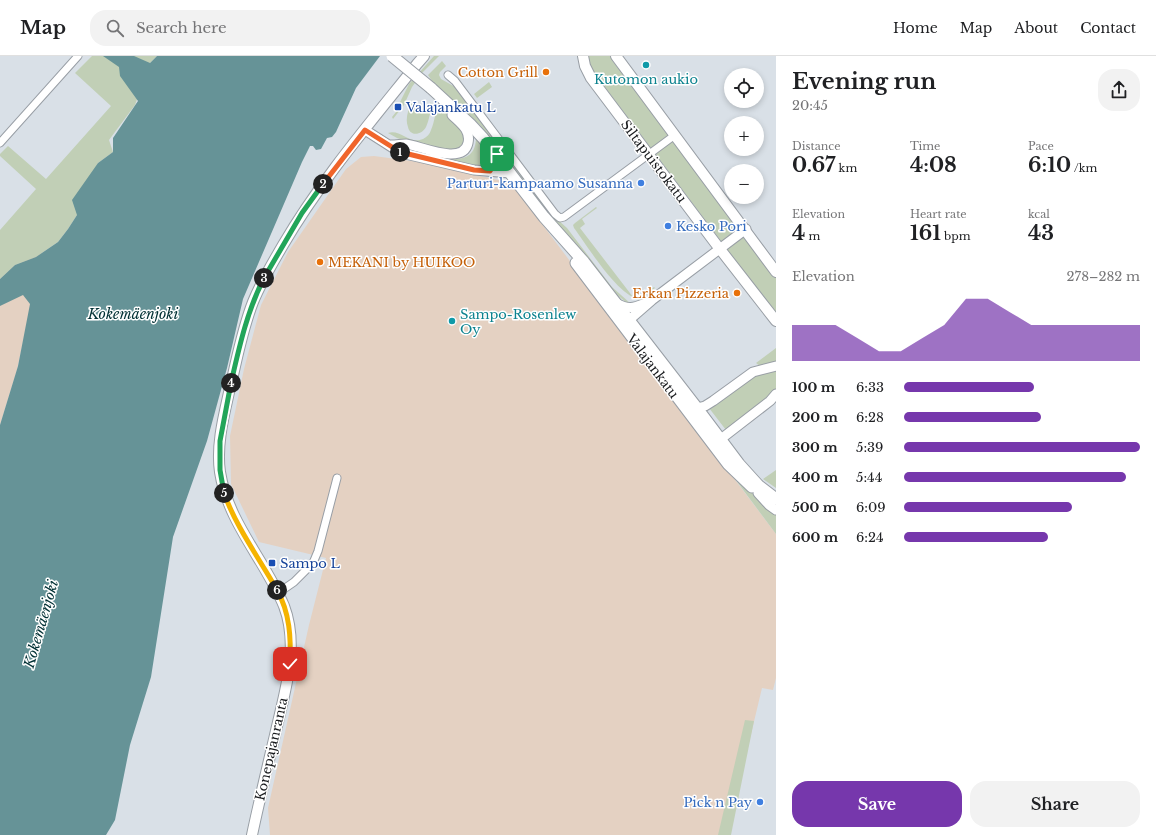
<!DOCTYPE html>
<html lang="en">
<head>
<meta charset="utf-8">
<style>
  body { margin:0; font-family:"Libre Baskerville",serif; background:#f2f2f2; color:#202124; height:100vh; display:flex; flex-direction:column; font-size:15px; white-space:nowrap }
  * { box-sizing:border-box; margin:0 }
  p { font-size:13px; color:#757577 }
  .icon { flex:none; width:22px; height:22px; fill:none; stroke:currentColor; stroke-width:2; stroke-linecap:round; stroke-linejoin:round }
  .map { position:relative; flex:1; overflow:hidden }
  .side { display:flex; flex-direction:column; background:#fff; width:380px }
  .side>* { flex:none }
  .tools { position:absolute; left:724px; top:12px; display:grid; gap:8px }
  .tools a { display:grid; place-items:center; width:40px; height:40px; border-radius:50%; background:#fff; box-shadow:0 2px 6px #0003; font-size:20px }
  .pin { position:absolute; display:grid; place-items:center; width:34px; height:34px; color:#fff; margin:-17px; border-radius:8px; box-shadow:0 2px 6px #0006 }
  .km { position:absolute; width:20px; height:20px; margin:-10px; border-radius:50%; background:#222; color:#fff; font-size:11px; line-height:20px; text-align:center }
  .round { display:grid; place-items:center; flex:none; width:42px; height:42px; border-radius:16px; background:#f2f2f2 }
  .headline { display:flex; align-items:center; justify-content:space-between; height:68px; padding:0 16px }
  h1 { font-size:22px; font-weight:800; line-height:30px }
  .metrics { display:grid; grid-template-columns:repeat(3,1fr); gap:6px; height:68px; padding:4px 16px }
  .metrics div { display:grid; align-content:center }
  .metrics b { font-size:20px; font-weight:800 }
  .metrics small { font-size:11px; font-weight:400 }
  .metrics p { font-size:11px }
  .chart { height:112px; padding:8px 16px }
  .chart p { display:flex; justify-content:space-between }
  .chart svg { width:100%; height:72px; margin-top:4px; fill:#7637ac; opacity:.7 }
  .cta { display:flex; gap:8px; margin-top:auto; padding:8px 16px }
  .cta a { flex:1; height:46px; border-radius:16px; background:#7637ac; color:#fff; font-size:16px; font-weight:800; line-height:46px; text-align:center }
  .cta a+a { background:#f2f2f2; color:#202124 }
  ul { padding:0 16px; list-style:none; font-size:13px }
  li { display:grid; grid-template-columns:64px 48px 1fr; align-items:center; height:30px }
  li i { height:10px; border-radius:5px; background:#7637ac }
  header { display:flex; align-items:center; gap:24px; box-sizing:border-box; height:56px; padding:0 20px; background:#fff; border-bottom:1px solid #e0e0e0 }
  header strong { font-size:19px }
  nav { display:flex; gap:22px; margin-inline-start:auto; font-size:14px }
  .search { width:280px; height:36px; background:#f2f2f2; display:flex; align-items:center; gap:10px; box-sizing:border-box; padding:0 14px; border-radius:16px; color:#757577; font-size:15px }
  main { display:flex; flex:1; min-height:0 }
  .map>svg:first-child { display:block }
</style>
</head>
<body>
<header>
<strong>Map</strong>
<div class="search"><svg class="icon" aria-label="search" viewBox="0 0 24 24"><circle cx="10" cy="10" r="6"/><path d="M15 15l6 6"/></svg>Search here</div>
<nav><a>Home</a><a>Map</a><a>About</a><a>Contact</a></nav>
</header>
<main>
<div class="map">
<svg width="776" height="779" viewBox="0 0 776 779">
  <rect width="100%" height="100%" fill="#d9e0e7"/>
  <path fill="#e4d1c2" d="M374,100L419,106L511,127L776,478V622L773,634L762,632L727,779H270L268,752L309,569L326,502L259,486L231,428L230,380L244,313L261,249L288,196L346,113L361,101Z
    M42,197L17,314L0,369V223L15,209Z"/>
  <path fill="#c1cfb6" d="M92,0H157L150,7L135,49L109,84L113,96L98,107L77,159L68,173L58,186L36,201L15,209L0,223V174L36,133L0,100V98L8,90L46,123L111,50L75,17Z
    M434,0H439L422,17L412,31L404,49L393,63L392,61L401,50L399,48L409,28Z
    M587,0H612V4L776,222V258L595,18L591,17Z
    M442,5L446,10L440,16L439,19L441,23L457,32L550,157L567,172L612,231L630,247L628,248L615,237L548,157L496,88L480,69L434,28L428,19Z
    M489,26L492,31L477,42L474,38Z
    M431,46L432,50C430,56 429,65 426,71C422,79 410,81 408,71C405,63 408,55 411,47L415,52L420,54L428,52Z
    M439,47L462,69L465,77L463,91L453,96L411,87L397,82L388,77C401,73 409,89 423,83C427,81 430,78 431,74C435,65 435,55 439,47Z
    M476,81L491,100L492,104L485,111H479L422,98L423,97C441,101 476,114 476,81Z
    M596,151L597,152L582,163L585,168L580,172L633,241L637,238L640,242L654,231L655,232L639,244C615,236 589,192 574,172L573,169L575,167Z
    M776,292V306L760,310L756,307Z
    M776,313V333L772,339L726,374L709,352L751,321Z
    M726,411L763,448L776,458V478Z
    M776,414V432L763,423Z
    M745,664L754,665L731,779H718Z"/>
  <path fill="#669397" d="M103,0H134L150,7L157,0H380L356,32L336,76L332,81L327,82L321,93L316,94L313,90H310L302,106L243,243L227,312L207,385L173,481L151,621L130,689L115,764L106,779H0V369L18,310L30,248L23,239L0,250V223L15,209L36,201L58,186L68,173L77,159L72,144L98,107L113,96V82L138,45L120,20L119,11Z"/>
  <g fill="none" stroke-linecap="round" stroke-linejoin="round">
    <defs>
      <path id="minor" d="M448,19L455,25L555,158L560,162L564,161L675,79
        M0,87L78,0
        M278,537L294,526L313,507L318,495L337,422"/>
      <path id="tertiary" d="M365,74L401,97L474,114L511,117
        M391,89C396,89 402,88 406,88C421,90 463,110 468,87C471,74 460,67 452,59
        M616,247C629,254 633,252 646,247
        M622,263L629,264L652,244L746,173
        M697,352L705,350L713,345L753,316L776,310
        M714,382L721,383L726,379L770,345L776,338
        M758,437L769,449L776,454"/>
      <path id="secondary" d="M583,0L585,10L591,22L716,188L776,265
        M616,0L776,216
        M252,779C259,746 267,713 275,679C284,638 300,592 284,550C265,504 228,467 220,416C216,389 224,359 230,332C237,303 242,274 253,246C261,226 272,208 283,189C321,124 370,67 417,8L424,0"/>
      <path id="primary" d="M431,32L470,68L483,82L544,161L584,206L697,352L739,408L758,429L776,443
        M576,207L728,408L752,431"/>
    </defs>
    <use href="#minor" stroke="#989ea5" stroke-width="9"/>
    <use href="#tertiary" stroke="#989ea5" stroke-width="11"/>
    <use href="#secondary" stroke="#989ea5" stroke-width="12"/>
    <use href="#primary" stroke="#989ea5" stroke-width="13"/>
    <use href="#minor" stroke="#fff" stroke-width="7"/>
    <use href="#tertiary" stroke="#fff" stroke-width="9"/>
    <use href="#secondary" stroke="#fff" stroke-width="10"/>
    <use href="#primary" stroke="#fff" stroke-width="11"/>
    <defs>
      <path id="primary-bridge" d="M392,0L431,32"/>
    </defs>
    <use href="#primary-bridge" stroke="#989ea5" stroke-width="13" stroke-linecap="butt"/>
    <use href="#primary-bridge" stroke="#fff" stroke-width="11"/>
  </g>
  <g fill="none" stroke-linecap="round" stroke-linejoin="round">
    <defs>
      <path id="split-1" d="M400,96L474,114L490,115L496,105L497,98"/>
      <path id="split-2" d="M323,128L365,74L400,96"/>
      <path id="split-3" d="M264,222L302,157L323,128"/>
      <path id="split-4" d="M231,327C239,292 247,255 264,222"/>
      <path id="split-5" d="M224,437L220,414V385L231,327"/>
      <path id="split-6" d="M224,437C236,471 259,502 277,534"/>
      <path id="split-7" d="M277,534C290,557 291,582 290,608"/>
    </defs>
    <use href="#split-1" stroke="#fff" stroke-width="8"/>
    <use href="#split-2" stroke="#fff" stroke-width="8"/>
    <use href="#split-3" stroke="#fff" stroke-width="8"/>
    <use href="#split-4" stroke="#fff" stroke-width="8"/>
    <use href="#split-5" stroke="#fff" stroke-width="8"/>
    <use href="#split-6" stroke="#fff" stroke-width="8"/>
    <use href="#split-7" stroke="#fff" stroke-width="8"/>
    <use href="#split-1" stroke="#f0652b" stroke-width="5"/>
    <use href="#split-2" stroke="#f0652b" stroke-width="5"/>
    <use href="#split-3" stroke="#22a559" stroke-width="5"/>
    <use href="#split-4" stroke="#22a559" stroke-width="5"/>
    <use href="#split-5" stroke="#22a559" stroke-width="5"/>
    <use href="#split-6" stroke="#f5b400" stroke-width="5"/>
    <use href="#split-7" stroke="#f5b400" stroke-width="5"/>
  </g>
  <g fill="#0f9aa8" stroke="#fff" stroke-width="1.5">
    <circle cx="646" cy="9" r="4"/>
    <circle cx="452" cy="265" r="4"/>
  </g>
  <g fill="#e8710a" stroke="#fff" stroke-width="1.5">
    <circle cx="546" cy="16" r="4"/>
    <circle cx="320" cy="206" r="4"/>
    <circle cx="737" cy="237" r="4"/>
  </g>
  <g fill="#1a4fb4" stroke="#fff" stroke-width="1.5">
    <rect x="394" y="47" width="8" height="8" rx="2"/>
    <rect x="268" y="503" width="8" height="8" rx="2"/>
  </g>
  <g fill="#3f7fe0" stroke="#fff" stroke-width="1.5">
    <circle cx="641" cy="127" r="4"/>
    <circle cx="668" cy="170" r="4"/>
    <circle cx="760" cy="746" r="4"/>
  </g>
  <g text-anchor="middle" stroke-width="3" stroke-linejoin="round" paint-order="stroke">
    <g font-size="13" fill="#c56008" stroke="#fff" text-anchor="end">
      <text x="538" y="21">Cotton Grill</text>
      <text x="328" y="211" text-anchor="start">MEKANI by HUIKOO</text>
      <text x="729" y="242">Erkan Pizzeria</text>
    </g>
    <g font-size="13" fill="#0d838f" stroke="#fff">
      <text x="646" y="28">Kutomon aukio</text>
      <text x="460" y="263" text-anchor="start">Sampo-Rosenlew<tspan x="460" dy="15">Oy</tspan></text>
    </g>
    <g font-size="13" fill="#164399" stroke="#fff" text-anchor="start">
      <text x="406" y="56">Valajankatu L</text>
      <text x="280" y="512">Sampo L</text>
    </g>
    <g font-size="13" fill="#191b1e" stroke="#fff">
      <text transform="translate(654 105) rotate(53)" y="5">Siltapuistokatu</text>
      <text transform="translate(653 310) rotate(53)" y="5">Valajankatu</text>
      <text transform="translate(271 693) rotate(-77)" y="5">Konepajanranta</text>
    </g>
    <g font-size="13" fill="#366cbe" stroke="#fff" text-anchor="end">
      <text x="633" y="132">Parturi-kampaamo Susanna</text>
      <text x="676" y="175" text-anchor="start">Kesko Pori</text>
      <text x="752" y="751">Pick n Pay</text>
    </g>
    <g font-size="14" font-style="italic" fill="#003034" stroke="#fff">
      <text x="133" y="263">Kokemäenjoki</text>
      <text transform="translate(41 568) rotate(-74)" y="5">Kokemäenjoki</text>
    </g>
  </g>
</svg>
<div class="tools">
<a><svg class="icon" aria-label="locate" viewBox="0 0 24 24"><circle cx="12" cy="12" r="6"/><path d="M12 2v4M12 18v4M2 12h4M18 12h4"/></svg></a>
<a>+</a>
<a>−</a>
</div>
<div class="pin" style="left:497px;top:98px;background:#1e9e55"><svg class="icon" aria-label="arrive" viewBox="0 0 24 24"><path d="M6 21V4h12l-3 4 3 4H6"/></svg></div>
<div class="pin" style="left:290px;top:608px;background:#d93025"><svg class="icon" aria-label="check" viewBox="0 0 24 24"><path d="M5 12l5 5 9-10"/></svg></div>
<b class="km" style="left:400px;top:96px">1</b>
<b class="km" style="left:323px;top:128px">2</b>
<b class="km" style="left:264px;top:222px">3</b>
<b class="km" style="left:231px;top:327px">4</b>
<b class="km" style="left:224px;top:437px">5</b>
<b class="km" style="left:277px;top:534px">6</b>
</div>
<section class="side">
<div class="headline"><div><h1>Evening run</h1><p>20:45</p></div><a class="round"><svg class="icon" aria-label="share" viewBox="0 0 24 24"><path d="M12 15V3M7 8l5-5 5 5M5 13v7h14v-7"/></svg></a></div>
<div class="metrics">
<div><p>Distance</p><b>0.67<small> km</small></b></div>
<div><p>Time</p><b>4:08</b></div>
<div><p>Pace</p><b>6:10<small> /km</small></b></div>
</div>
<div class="metrics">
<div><p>Elevation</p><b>4<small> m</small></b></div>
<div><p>Heart rate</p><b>161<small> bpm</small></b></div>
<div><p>kcal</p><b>43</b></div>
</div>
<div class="chart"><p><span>Elevation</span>278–282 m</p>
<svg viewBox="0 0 160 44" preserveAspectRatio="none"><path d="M0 44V22L10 22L20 22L30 30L40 38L50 38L60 30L70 22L80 6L90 6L100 14L110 22L120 22L130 22L140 22L150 22L160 22V44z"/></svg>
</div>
<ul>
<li><b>100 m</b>6:33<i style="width:55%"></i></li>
<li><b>200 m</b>6:28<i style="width:58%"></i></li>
<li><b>300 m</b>5:39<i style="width:100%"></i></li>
<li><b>400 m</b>5:44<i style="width:94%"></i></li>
<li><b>500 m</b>6:09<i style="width:71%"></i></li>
<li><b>600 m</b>6:24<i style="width:61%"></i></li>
</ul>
<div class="cta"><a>Save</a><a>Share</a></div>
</section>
</main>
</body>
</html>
